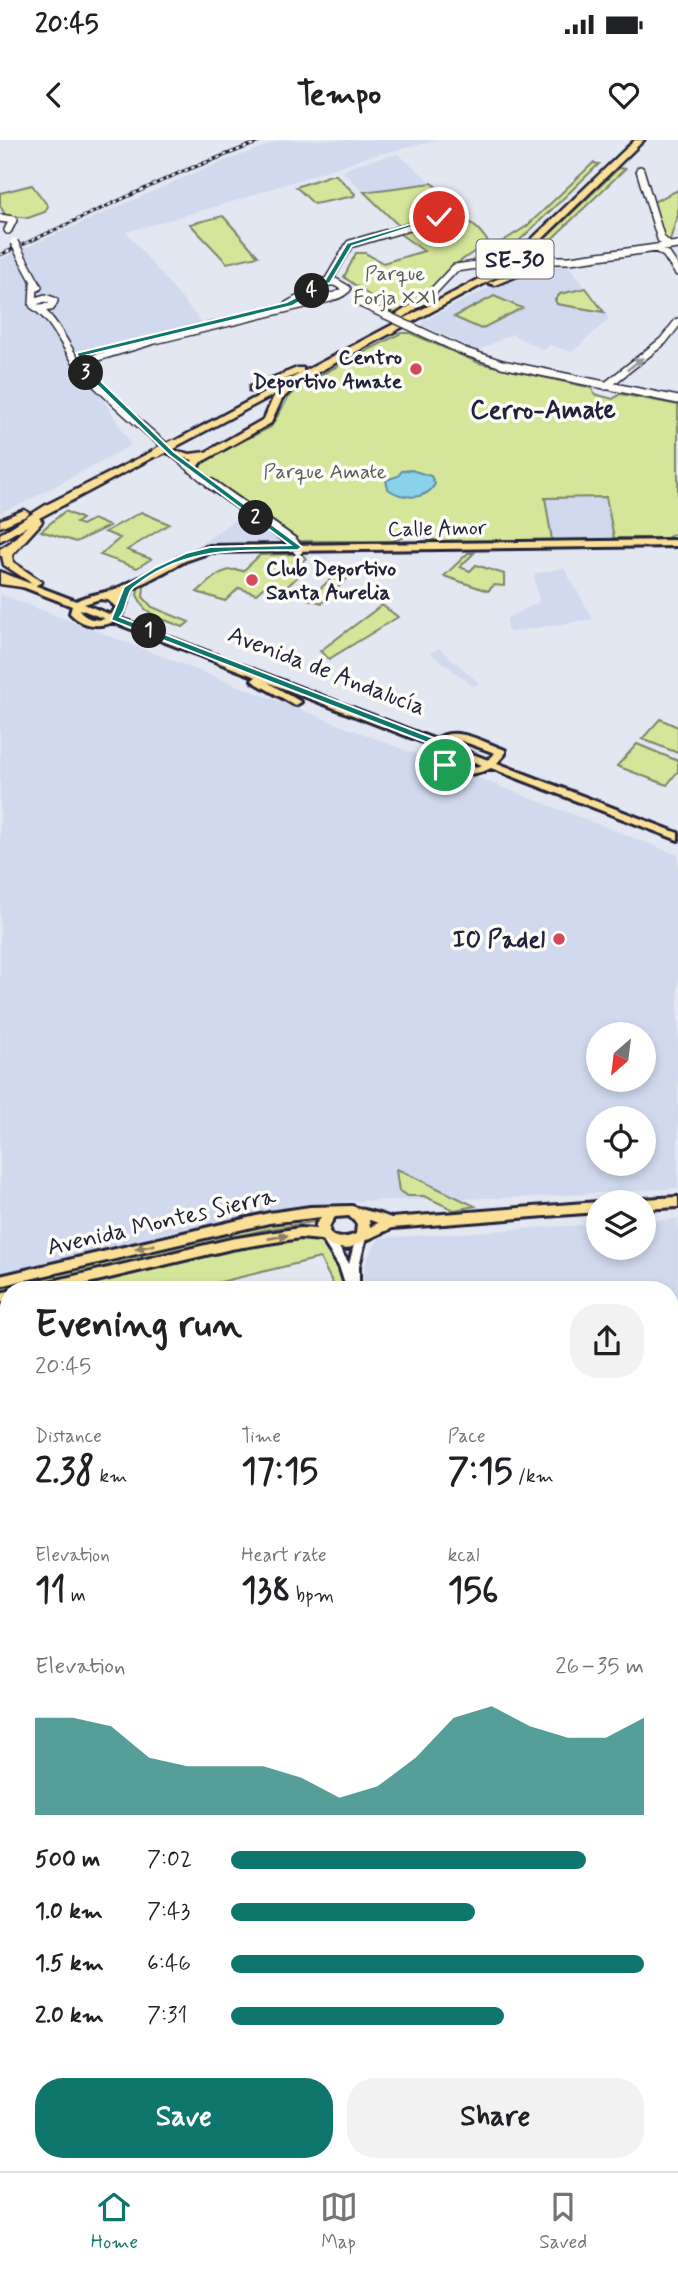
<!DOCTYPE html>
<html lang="en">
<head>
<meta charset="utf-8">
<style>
  body { margin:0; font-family:Mynerve,sans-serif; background:#f2f2f2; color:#202124; height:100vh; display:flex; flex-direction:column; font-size:26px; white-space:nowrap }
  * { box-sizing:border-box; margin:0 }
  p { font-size:23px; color:#757577 }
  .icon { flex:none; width:38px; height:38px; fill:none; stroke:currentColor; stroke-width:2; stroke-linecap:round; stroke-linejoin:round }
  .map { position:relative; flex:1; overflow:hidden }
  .details { position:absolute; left:0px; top:1141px; width:679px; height:891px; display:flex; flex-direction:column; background:#fff; border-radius:28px 28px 0 0; box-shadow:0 4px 10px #0003 }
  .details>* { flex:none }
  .needle { width:46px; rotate:208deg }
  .controls { position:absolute; left:586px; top:882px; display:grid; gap:14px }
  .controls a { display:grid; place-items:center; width:70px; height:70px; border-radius:50%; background:#fff; box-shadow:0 4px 10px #0003; font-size:35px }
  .pin { position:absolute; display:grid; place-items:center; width:60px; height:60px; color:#fff; margin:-30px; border:4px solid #fff; border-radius:50%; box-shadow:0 2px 7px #0007 }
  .km { position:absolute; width:35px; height:35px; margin:-18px; border-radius:50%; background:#222; color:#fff; font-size:19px; line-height:35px; text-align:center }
  .round { display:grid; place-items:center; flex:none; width:74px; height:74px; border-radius:28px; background:#f2f2f2 }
  .head { display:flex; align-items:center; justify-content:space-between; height:119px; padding:0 35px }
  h1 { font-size:38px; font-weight:700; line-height:52px }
  .figures { display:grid; grid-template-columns:repeat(3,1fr); gap:10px; height:119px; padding:7px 35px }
  .figures div { display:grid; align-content:center }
  .figures b { font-size:35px; font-weight:700 }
  .figures small { font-size:19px; font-weight:400 }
  .figures p { font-size:19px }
  .chart { height:196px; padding:14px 35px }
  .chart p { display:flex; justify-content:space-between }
  .chart svg { width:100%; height:126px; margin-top:7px; fill:#0f766e; opacity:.7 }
  .cta { display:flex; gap:14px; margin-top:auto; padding:14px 35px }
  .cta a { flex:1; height:80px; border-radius:28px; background:#0f766e; color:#fff; font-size:28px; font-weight:700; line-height:80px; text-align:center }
  .cta a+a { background:#f2f2f2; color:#202124 }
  ul { padding:0 35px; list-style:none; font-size:23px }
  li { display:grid; grid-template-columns:112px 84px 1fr; align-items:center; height:52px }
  li i { height:18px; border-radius:9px; background:#0f766e }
  .status { display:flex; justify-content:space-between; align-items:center; height:49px; padding:0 35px; background:#fff; direction:ltr }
  .status svg { height:19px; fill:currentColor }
  header { display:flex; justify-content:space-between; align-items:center; height:91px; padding:0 35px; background:#fff; font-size:32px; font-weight:700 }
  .tabs { display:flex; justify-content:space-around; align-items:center; height:98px; border-top:2px solid #e0e0e0; background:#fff; font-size:19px; color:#757577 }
  .tabs a { display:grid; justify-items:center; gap:4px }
  .tabs .on { color:#0f766e }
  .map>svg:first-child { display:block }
</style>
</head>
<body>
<div class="status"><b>20:45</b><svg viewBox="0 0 49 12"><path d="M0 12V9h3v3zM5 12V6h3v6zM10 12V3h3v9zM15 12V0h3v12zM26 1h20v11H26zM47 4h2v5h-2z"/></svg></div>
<header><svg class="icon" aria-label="back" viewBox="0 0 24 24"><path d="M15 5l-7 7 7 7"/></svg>Tempo<svg class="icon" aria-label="heart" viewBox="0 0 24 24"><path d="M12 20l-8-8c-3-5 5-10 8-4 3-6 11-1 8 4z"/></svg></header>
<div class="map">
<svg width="678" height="2031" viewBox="0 0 678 2031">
  <rect width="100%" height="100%" fill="#e3e7f2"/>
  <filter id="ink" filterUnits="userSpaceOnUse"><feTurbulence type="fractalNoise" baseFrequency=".0143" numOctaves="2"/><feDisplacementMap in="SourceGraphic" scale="14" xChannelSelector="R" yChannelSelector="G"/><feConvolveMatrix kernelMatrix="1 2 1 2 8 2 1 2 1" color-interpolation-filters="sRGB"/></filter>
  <g filter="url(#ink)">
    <path fill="#d0d9ee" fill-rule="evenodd" d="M281,0H438L367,17L235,61L126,92L202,183L67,214L107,265L131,305L24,363L0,372V119L201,30Z
      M398,14L432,43L364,52L342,31L359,23Z
      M568,124L609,179L572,212L550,205L544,210L511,194L478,211L422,185L423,181L502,141L541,129Z
      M606,357L615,399L552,400L544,358Z
      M244,373L283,399L278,402L198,406Z
      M564,428L593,479L511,492L507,490V478L539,462L534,434Z
      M0,454L678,715V1048L536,1057L352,1061L299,1065L0,1133ZM598,894H644V940H598ZM598,978H644V1024H598Z
      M439,508L479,543L473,546L430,513Z
      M678,1079V1544H670V1150H365L363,1133L368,1116L380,1098L598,1084V1108H644V1081Z
      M0,1650H9V1735H0Z
      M670,1745L678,1748V1794L670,1817Z
      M0,1746H9V1845L0,1850Z"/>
    <path fill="#d5e69a" stroke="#7c846a" stroke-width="2" d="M593,23L599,24L520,100L491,122L473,120L527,86Z
      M619,28L625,29L535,115L529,120L524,119Z
      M331,35H336L355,54L354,56L314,64L296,47Z
      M432,43L460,69L399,86L364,52Z
      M32,45L48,66L45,72L28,78L5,75L0,65V53Z
      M678,50V74L670,100H664L653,62Z
      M223,76L258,116L227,123L190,84Z
      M457,78C471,80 481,91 488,102L449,129L431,151L395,174L344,137L356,113H365L383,123L424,111L400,94Z
      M586,148L604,172L557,164L555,160L560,154Z
      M494,156L522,168L481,189L454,177Z
      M401,193H410L479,223L592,248L594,254L613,259L620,254L678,265V392L667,398H614L606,357L545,358L552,400L437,401C421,394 409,394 393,401H296L199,331L203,321L271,287L288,258L303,244Z
      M65,371L82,379L76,383L82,385L93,379L109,386L76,402L41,391Z
      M141,372L169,384L127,410L151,419L137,428L100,415L120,398L105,392Z
      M468,413H474L460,427L470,431L476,425L504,434V446L494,445L488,451L444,436Z
      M301,414L306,418L297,427L305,430L280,453L264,447L256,454L239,448L225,461L197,452C211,440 223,425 243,431L260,415Z
      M339,432H354L322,463L308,459Z
      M139,445L144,446L143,457L152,467L189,482L183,487L157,477L145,469L137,455Z
      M382,465L398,477L329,519L320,511Z
      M660,579L678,587V613L642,599Z
      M637,604L678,621V631L667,645L617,626Z
      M396,1030L397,1029L475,1066L454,1070L424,1056H408L399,1051Z
      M323,1074L319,1081L263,1090L0,1152V1143L251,1084Z
      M307,1097C325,1099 352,1132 340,1150H336L320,1118L187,1150H60L249,1105Z
      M0,1448C7,1473 13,1524 0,1547Z"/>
    <path fill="#89d3ea" stroke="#608ca4" stroke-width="2" d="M411,330L431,336L435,344C426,361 402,359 388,349L386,340L398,336L402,331Z"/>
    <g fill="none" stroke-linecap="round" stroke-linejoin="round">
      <defs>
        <path id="secondary-far3" d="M640,30L661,99L669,106
          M0,78L13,80L8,90
          M656,108L666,114L678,132
          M24,121L38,147
          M522,124L535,120H570L678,105
          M328,141L350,104L464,71
          M320,142H335L347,149C336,159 325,159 313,151V147Z
          M34,144L33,165C59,181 66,214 88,236C127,275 170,311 213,346
          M425,160L455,128L477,125
          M33,162L45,158L54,161L51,167L39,168
          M288,165L313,151
          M463,211L502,224L678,260
          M78,223L155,200L330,158
          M606,246L663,201L678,182"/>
        <path id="secondary-far2" d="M211,344L293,402L298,410"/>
        <path id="secondary-far1" d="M327,1098L344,1125L352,1150
          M354,1143V1125L361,1097"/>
        <path id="secondary" d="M670,1554H678
          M670,1896L678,1894
          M244,2031L249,2023"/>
        <path id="primary" d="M678,400V406L211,412L185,421L132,449L124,470L119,478L436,600C454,584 485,603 505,610V614L497,623L678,693V700L491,628C471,639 430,636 433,606L267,542L301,562L296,565L293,564L254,542L252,540L256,537L113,482C97,488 82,486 70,473L72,466L0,438V432L76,461C89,454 104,454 118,448C150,435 177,415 210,406ZM100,459L108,460L116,467L111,475L84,464ZM80,469L105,479C95,481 87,479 80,472ZM447,600L462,601L495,613L488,620L444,603ZM442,610L482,625C466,631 446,628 442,610Z
          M678,1057V1067L644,1069V1062H639L644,1059Z
          M598,1062V1072L392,1088L347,1109L332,1107L321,1100L300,1098L231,1109L59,1150H30L31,1146L36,1145L231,1099L300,1088L316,1089V1084L321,1077L269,1083L0,1146V1136L269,1073L310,1067L352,1066C364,1071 377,1072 391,1078ZM349,1076L357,1084L356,1094C339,1102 319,1097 335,1077ZM369,1080H370L378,1083L370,1087Z
          M9,1151V1161L0,1163V1153Z"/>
        <path id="highway" d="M635,0H644L537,104L491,140L290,247L293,249L282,259L271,283L200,323L198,326V333L190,331L188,326L193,320L167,313L172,310L190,314L206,312L264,279L273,258L279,252L177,306L169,304L303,232L256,251H250V247L297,228H303V232L485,136L531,100Z
          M534,124L541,126L495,145L488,143Z
          M422,158L429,160L400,180H394V176Z
          M153,311L161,313L39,378L42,381L41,383L12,415L13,422L42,442L36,445V449L0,444V438L33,444L4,425L2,416H0V409L11,402L27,386L0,401V394L46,365Z
          M24,370L29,373L28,375L0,387V380Z"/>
      </defs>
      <use href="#secondary-far3" stroke="#22223b" stroke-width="10"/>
      <use href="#secondary-far2" stroke="#22223b" stroke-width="13"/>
      <use href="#secondary-far1" stroke="#22223b" stroke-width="16"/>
      <use href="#secondary" stroke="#22223b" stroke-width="18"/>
      <use href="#primary" stroke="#22223b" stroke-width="6"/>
      <use href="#highway" stroke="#22223b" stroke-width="5"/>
      <use href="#secondary-far3" stroke="#fdfcf7" stroke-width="7"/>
      <use href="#secondary-far2" stroke="#fdfcf7" stroke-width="9"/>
      <use href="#secondary-far1" stroke="#fdfcf7" stroke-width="10"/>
      <use href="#secondary" stroke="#fdfcf7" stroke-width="13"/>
      <use href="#primary" fill="#fadf96" fill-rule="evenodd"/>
      <use href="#highway" fill="#fadf96" fill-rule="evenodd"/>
      <defs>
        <path id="rail" d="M0,115L179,33L264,0"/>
      </defs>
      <use href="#rail" stroke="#22223b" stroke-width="3.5"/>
      <use href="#rail" stroke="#fdfcf7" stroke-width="2" stroke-dasharray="3.5" stroke-linecap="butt"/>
      <defs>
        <path id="secondary-bridge" d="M14,102L24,121
          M477,125L522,124
          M356,161L463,211"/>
        <path id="highway-bridge" d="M156,313L174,304"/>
      </defs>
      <use href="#secondary-bridge" stroke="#22223b" stroke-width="10" stroke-linecap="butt"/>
      <use href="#highway-bridge" stroke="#22223b" stroke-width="12" stroke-linecap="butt"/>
      <use href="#secondary-bridge" stroke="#fdfcf7" stroke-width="7"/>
      <use href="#highway-bridge" stroke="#fadf96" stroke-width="9"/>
    </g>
    <defs><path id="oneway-solid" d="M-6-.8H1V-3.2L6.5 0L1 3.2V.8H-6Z" transform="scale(1.75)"/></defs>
    <use fill="#9a9aa2" href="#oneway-solid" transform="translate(635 224) rotate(-38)"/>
    <g fill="#8e8068">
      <use href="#oneway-solid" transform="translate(278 1097) rotate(-10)"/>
      <use href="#oneway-solid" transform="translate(145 1107) rotate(167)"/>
    </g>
  </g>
  <path fill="#0f766e" stroke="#fff" stroke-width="2" d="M437,76L443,77L352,106L330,143L317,147L315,153L292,166L84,216L89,220L83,224L174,312L302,407L298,410C237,411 184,406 133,448C126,455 127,469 120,477L441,601L442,616L450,625L445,628L433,616V605L111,480L124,447L156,427L186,413L210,407L290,405L169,315L74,223L80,220L76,213L287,162L309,150L311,144L325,140L347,103Z"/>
  <g fill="#d1495b" stroke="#fdfcf7" stroke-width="2.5">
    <circle cx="416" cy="229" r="7"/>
    <circle cx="252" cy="440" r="7"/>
    <circle cx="559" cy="799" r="7"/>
  </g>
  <g text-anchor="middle" stroke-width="7" stroke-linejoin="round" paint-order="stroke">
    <g font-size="21" fill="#585d58" stroke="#fdfcf7">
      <text x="395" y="140">Parque<tspan x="395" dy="24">Forja XXI</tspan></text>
      <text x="325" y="338">Parque Amate</text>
    </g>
    <g font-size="21" font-weight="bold" fill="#22223b" stroke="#fdfcf7" text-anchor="end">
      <text x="402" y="224">Centro<tspan x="402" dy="24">Deportivo Amate</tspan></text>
      <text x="266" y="435" text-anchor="start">Club Deportivo<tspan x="266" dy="24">Santa Aurelia</tspan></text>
    </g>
    <g font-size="21" fill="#22223b" stroke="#fdfcf7">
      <text transform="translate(437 388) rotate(-1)" y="7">Calle Amor</text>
    </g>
    <rect fill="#fdfcf7" stroke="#646373" stroke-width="2" x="476.5" y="99.5" width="77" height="39" rx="5"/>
    <g font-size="23" font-weight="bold" fill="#22223b">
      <text x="515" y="127">SE-30</text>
    </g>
    <g font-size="24" fill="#22223b" stroke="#fdfcf7">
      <text transform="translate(327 530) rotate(21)" y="8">Avenida de Andalucía</text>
      <text transform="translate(161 1081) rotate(-13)" y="8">Avenida Montes Sierra</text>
    </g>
    <g font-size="24" font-weight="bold" fill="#22223b" stroke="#fdfcf7" text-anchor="end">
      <text x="545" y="807">IO Padel</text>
    </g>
    <g font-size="26" font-weight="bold" fill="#22223b" stroke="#fdfcf7">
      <text x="543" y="278">Cerro-Amate</text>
    </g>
  </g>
</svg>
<div class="controls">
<a><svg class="needle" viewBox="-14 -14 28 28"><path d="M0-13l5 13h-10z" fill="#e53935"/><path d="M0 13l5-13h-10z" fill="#757577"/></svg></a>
<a><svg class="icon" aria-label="locate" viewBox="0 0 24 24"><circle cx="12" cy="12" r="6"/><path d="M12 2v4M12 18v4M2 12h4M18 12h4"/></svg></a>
<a><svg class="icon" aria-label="layers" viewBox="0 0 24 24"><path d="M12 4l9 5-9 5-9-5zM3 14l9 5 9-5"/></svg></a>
</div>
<div class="pin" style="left:445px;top:625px;background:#1e9e55"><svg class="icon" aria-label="arrive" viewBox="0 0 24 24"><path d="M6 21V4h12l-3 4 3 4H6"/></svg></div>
<div class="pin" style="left:439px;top:77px;background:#d93025"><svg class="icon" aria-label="check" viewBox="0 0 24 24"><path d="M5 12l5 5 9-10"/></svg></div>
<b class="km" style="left:149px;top:491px">1</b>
<b class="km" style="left:256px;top:378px">2</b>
<b class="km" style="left:86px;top:233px">3</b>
<b class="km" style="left:312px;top:151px">4</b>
<section class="details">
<div class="head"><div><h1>Evening run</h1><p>20:45</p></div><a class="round"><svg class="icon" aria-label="share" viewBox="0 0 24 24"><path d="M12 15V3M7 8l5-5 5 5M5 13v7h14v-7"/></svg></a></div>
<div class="figures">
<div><p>Distance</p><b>2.38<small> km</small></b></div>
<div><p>Time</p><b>17:15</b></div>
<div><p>Pace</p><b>7:15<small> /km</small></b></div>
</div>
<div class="figures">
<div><p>Elevation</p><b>11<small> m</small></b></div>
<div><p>Heart rate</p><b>138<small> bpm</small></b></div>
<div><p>kcal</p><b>156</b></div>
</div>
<div class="chart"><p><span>Elevation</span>26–35 m</p>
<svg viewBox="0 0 160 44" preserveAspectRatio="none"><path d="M0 44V10L10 10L20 13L30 24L40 27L50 27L60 27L70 31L80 38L90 34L100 24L110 10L120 6L130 13L140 17L150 17L160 10V44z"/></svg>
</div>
<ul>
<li><b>500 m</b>7:02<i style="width:86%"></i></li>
<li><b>1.0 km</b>7:43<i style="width:59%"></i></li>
<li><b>1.5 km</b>6:46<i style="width:100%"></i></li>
<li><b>2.0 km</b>7:31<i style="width:66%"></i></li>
</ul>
<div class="cta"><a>Save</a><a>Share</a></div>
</section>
</div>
<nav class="tabs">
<a class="on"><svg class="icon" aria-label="home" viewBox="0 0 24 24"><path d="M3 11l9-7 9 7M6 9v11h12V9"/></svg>Home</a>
<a><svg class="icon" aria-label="map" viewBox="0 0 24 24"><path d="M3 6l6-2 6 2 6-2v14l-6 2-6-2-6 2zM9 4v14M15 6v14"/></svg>Map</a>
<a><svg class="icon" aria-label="saved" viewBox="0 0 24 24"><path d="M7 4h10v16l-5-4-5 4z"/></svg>Saved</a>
</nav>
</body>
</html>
